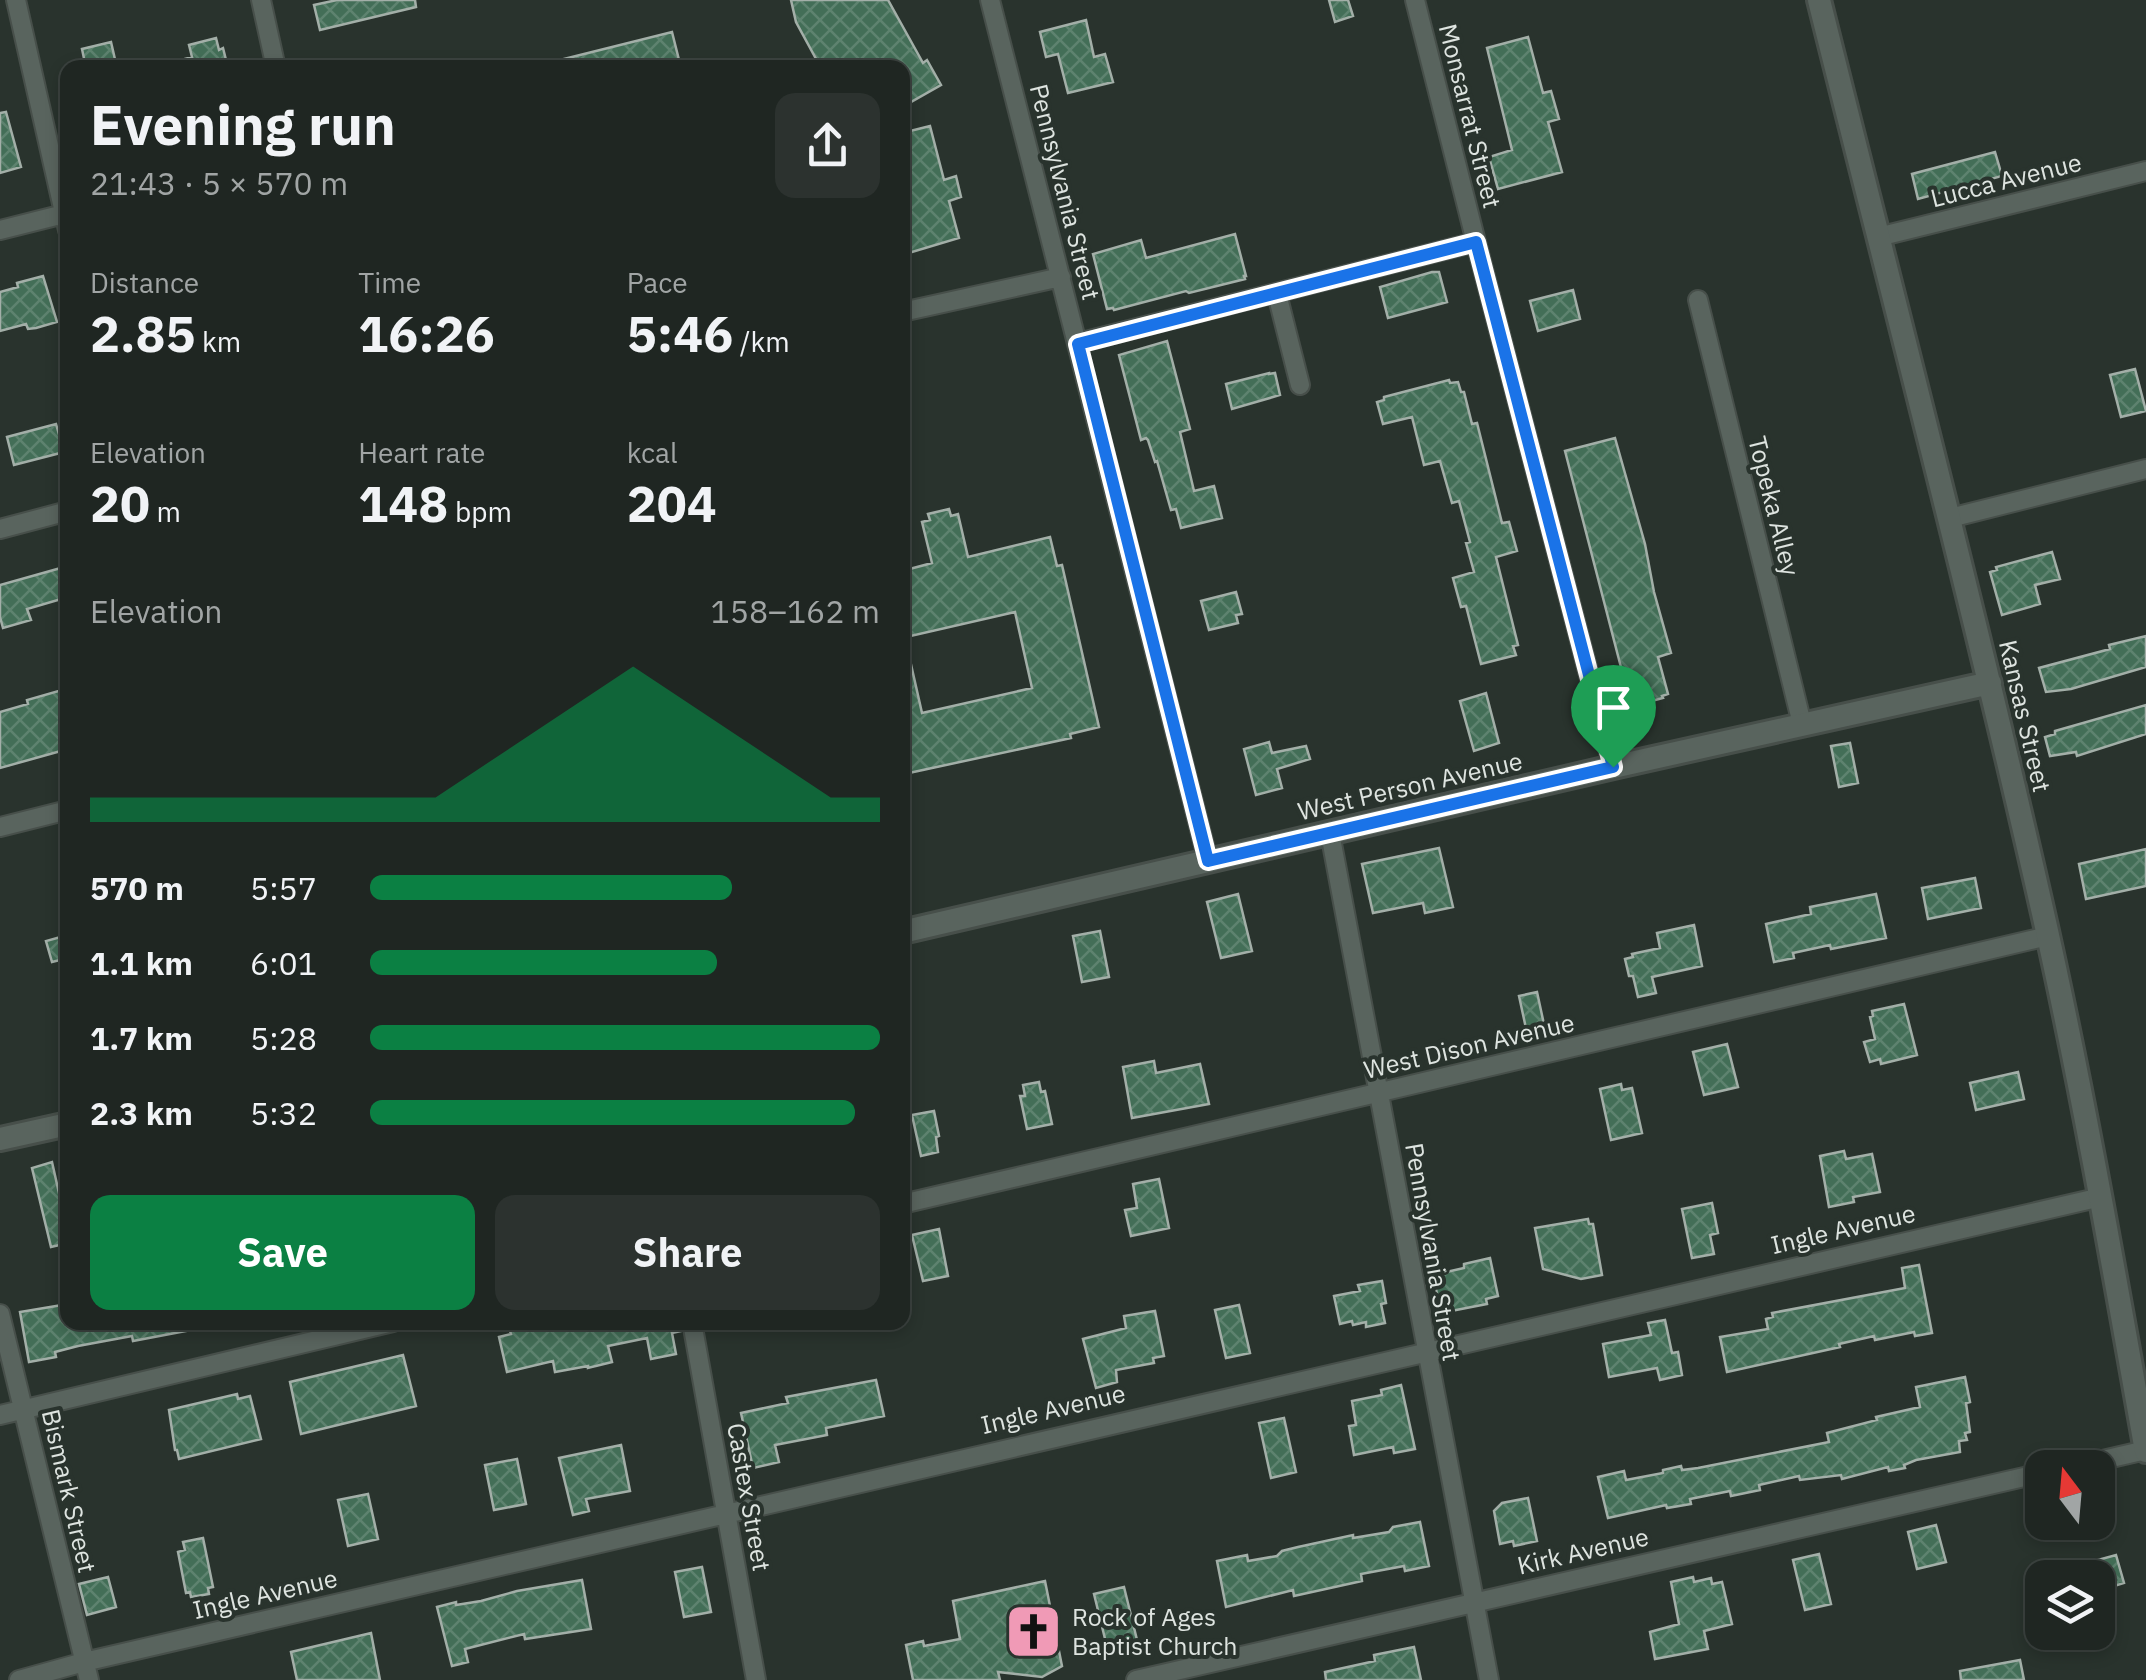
<!DOCTYPE html>
<html lang="en">
<head>
<meta charset="utf-8">
<style>
  body { margin:0; font-family:"IBM Plex Sans",sans-serif; background:#2c322f; color:#f1f3f6; height:100vh; display:flex; flex-direction:column; font-size:38px; white-space:nowrap }
  * { box-sizing:border-box; margin:0 }
  p { font-size:32px; color:#a1a5a5 }
  .icon { flex:none; width:55px; height:55px; fill:none; stroke:currentColor; stroke-width:2; stroke-linecap:round; stroke-linejoin:round }
  .map { position:relative; flex:1; overflow:hidden }
  .panel { position:absolute; left:60px; top:60px; width:850px; height:1270px; display:flex; flex-direction:column; background:#1f2622; border-radius:20px; box-shadow:0 5px 15px #0003,0 0 0 2px #3c4340 }
  .panel>* { flex:none }
  .needle { width:65px; rotate:344deg }
  .fabs { position:absolute; left:2025px; top:1450px; display:grid; gap:20px }
  .fabs a { display:grid; place-items:center; width:90px; height:90px; border-radius:20px; background:#1f2622; box-shadow:0 5px 15px #0003,0 0 0 2px #3c4340; font-size:50px }
  .pin { position:absolute; display:grid; place-items:center; width:85px; height:85px; color:#fff; margin:-102px -42px; border-radius:50% 50% 50% 0; rotate:-45deg; box-shadow:0 0 10px #0007 }
  .pin .icon { rotate:45deg }
  .round { display:grid; place-items:center; flex:none; width:105px; height:105px; border-radius:20px; background:#2c322f }
  .summary { display:flex; align-items:center; justify-content:space-between; height:170px; padding:0 30px }
  h1 { font-size:55px; font-weight:800; line-height:75px }
  .figures { display:grid; grid-template-columns:repeat(3,1fr); gap:15px; height:170px; padding:10px 30px }
  .figures div { display:grid; align-content:center }
  .figures b { font-size:50px; font-weight:800 }
  .figures small { font-size:28px; font-weight:400 }
  .figures p { font-size:28px }
  .chart { height:280px; padding:20px 30px }
  .chart p { display:flex; justify-content:space-between }
  .chart svg { width:100%; height:180px; margin-top:10px; fill:#0b8043; opacity:.7 }
  .primary-button { display:flex; gap:20px; margin-top:auto; padding:20px 30px }
  .primary-button a { flex:1; height:115px; border-radius:20px; background:#0b8043; color:#fff; font-size:40px; font-weight:800; line-height:115px; text-align:center }
  .primary-button a+a { background:#2c322f; color:#f1f3f6 }
  ul { padding:0 30px; list-style:none; font-size:32px }
  li { display:grid; grid-template-columns:160px 120px 1fr; align-items:center; height:75px }
  li i { height:25px; border-radius:12px; background:#0b8043 }
  .map>svg:first-child { display:block }
</style>
</head>
<body>
<div class="map">
<svg width="2146" height="1680" viewBox="0 0 2146 1680">
  <defs>
    <pattern id="building-cross-hatch" width="8" height="8" patternUnits="userSpaceOnUse" patternTransform="scale(2.5)"><rect width="8" height="8" fill="#436e57"/><path d="M0 0l8 8M0 8l8-8" fill="none" stroke="#5e836f"/></pattern>
  </defs>
  <rect width="100%" height="100%" fill="#29332d"/>
  <path fill="url(#building-cross-hatch)" stroke="#a3afa8" stroke-width="2.5" d="M337,0H415L416,7L320,30L314,5Z
    M791,0H888L923,63L927,60L941,85L902,107V68H821L796,22Z
    M1329,0H1348L1353,16L1335,22Z
    M1086,20L1094,57L1105,54L1113,82L1068,93L1058,54L1046,57L1040,32Z
    M672,32L681,68H557L556,61Z
    M1528,37L1543,93L1551,91L1559,119L1548,122L1562,172L1498,189L1489,157L1512,150L1487,48Z
    M216,38L219,50L223,48L228,68H174V62L192,57L189,45Z
    M111,42L117,68H86L82,49Z
    M6,112L21,167L0,173V113Z
    M930,126L944,180L956,176L961,197L949,201L959,238L902,255V133Z
    M1995,152L2002,176L1918,199L1912,174Z
    M1235,234L1246,276H1244L1245,279L1189,293L1186,291L1114,310L1113,308L1107,309L1093,254L1141,240L1146,258Z
    M1432,272H1439L1447,302L1388,318L1380,287Z
    M43,276L57,322L36,328L28,329L26,324L0,331V292L18,287L17,283Z
    M1573,290L1580,319L1538,331L1530,301Z
    M1167,341L1190,429L1180,432L1194,491L1214,486L1222,518L1181,528L1176,509L1171,510L1157,461L1155,462L1148,440L1146,438L1141,440L1119,355Z
    M2135,369L2146,411L2121,417L2110,375Z
    M1269,373V374L1275,373L1280,395L1232,409L1226,384Z
    M1449,380L1450,383L1458,382L1461,392H1464L1472,424L1477,423L1502,523L1509,522L1517,551L1496,557L1518,645L1513,646L1516,655L1481,664L1466,606L1461,607L1453,578L1474,572L1466,543L1470,542L1459,501L1452,503L1440,461L1424,465L1412,417L1383,424L1377,402L1384,400V397Z
    M56,424L64,452L14,465L7,437Z
    M1615,438L1645,544L1654,592L1671,653L1658,657L1668,694L1662,696L1663,698L1622,709L1621,706L1616,708L1610,685L1624,679L1565,451Z
    M949,509L951,516L958,514L968,557L1050,537L1057,566L1062,565L1099,727L1070,734L1071,738L909,773L908,767L902,769V660H910L922,713L1032,688L1015,612L902,638V571L932,563L922,522L930,520L928,514Z
    M2052,552L2060,579L2035,585L2040,604L2002,615L1990,572L1997,570L1996,567Z
    M68,566V597L27,609L31,620L3,628L0,617V585Z
    M1236,592L1242,614L1236,615L1238,623L1209,630L1201,601Z
    M2146,636V667L2071,689L2046,692L2039,668L2110,649L2109,645Z
    M62,690L68,709V749L0,768V712L28,704L27,700Z
    M1486,693L1499,743L1474,751L1460,701Z
    M2146,705V734L2077,756L2076,752L2050,756L2045,737L2055,734V731Z
    M1269,742L1272,753L1306,746L1310,759L1277,769L1282,788L1256,795L1244,749Z
    M1850,743L1858,783L1839,787L1831,746Z
    M1439,848L1453,907L1425,913L1423,903L1373,913L1362,864Z
    M2146,849V886L2086,899L2079,864Z
    M1975,878L1981,908L1928,919L1922,888Z
    M1238,894L1252,951L1221,958L1207,902Z
    M1876,894L1886,938L1831,949L1830,945L1793,953L1794,958L1774,962L1766,924L1811,914L1810,907Z
    M1694,925L1702,966L1652,977L1656,993L1638,997L1633,976H1629L1625,959L1633,957L1632,954L1660,948L1657,933Z
    M1100,931L1109,977L1082,982L1073,936Z
    M68,935V958L52,962L46,941Z
    M1537,992L1545,1029L1527,1033L1519,996Z
    M1904,1004L1917,1055L1881,1064L1880,1059L1870,1062L1864,1042L1875,1039L1870,1017L1873,1016L1872,1011Z
    M1727,1044L1738,1087L1704,1095L1693,1052Z
    M1154,1061L1156,1073L1200,1064L1209,1104L1132,1118L1123,1067Z
    M2018,1072L2024,1099L1976,1110L1970,1083Z
    M1039,1082L1041,1092L1045,1091L1052,1124L1027,1129L1020,1096H1025L1023,1085Z
    M1621,1084L1622,1090L1632,1088L1642,1133L1611,1140L1600,1089Z
    M934,1111L939,1136L936,1137L938,1152L921,1156L912,1115Z
    M1844,1151L1846,1159L1872,1154L1880,1192L1853,1197L1854,1202L1829,1207L1820,1156Z
    M52,1162L61,1202L68,1201V1243L51,1247L32,1168Z
    M1159,1179L1169,1228L1131,1236L1125,1210L1137,1208L1133,1184Z
    M1712,1203L1718,1233L1710,1235L1714,1254L1692,1258L1682,1209Z
    M1588,1219L1589,1224H1593L1602,1275L1581,1279L1543,1269L1535,1228Z
    M939,1229L948,1276L923,1281L912,1235Z
    M1490,1258L1498,1296L1486,1299L1487,1304L1451,1311L1450,1305L1440,1308L1433,1275L1464,1268V1264Z
    M1919,1265L1932,1333L1915,1336L1914,1332L1875,1340L1874,1336L1839,1344L1840,1347L1727,1372L1720,1337L1768,1329L1766,1319L1773,1317L1772,1313L1905,1288L1902,1268Z
    M1382,1281L1386,1303L1381,1304L1385,1323L1366,1327V1322L1353,1325L1352,1321L1340,1324L1334,1296L1360,1291L1358,1285Z
    M68,1304V1322H185L186,1331L133,1341L132,1336L78,1346L55,1352L56,1357L29,1362L20,1312Z
    M1239,1305L1250,1353L1226,1358L1215,1310Z
    M1155,1311L1164,1356L1153,1358L1154,1363L1116,1370L1117,1382L1096,1388L1083,1339L1126,1328L1124,1316Z
    M1665,1320L1672,1353L1678,1352L1682,1375L1660,1380L1657,1368L1609,1377L1603,1344L1651,1335L1648,1323Z
    M548,1322H565L566,1329L588,1322H680L681,1331L672,1333L676,1354L651,1359L647,1338L608,1346L612,1362L588,1368V1366L555,1372L553,1361L507,1372L499,1337L511,1334L510,1331Z
    M403,1355L416,1406L301,1434L290,1382Z
    M1965,1377L1970,1402L1966,1403L1970,1432L1965,1433L1967,1440L1959,1441L1960,1452L1916,1460L1904,1465L1905,1468L1889,1471L1888,1467L1842,1479L1841,1475L1800,1480L1799,1476L1759,1485L1760,1490L1731,1496L1730,1491L1690,1499L1691,1504L1667,1508L1666,1505L1608,1518L1598,1477L1624,1471L1626,1480L1663,1473V1470L1681,1466L1682,1470L1698,1468L1829,1442L1827,1433L1877,1420L1876,1417L1920,1407L1916,1387Z
    M876,1380L884,1416L826,1428L827,1435L775,1445L779,1462L753,1468L741,1413L788,1403L786,1397Z
    M1401,1385L1415,1449L1394,1453L1393,1447L1354,1455L1349,1426L1356,1425L1352,1401L1382,1395L1381,1390Z
    M237,1394L238,1399L250,1396L261,1439L179,1459L177,1450H175L169,1410Z
    M1284,1418L1296,1472L1271,1478L1259,1423Z
    M621,1445L630,1491L586,1499L589,1511L573,1515L559,1458Z
    M517,1459L526,1504L494,1510L485,1465Z
    M368,1494L378,1539L348,1546L338,1500Z
    M1528,1498L1537,1541L1514,1546L1513,1541L1500,1544L1494,1511L1502,1503Z
    M1420,1522L1429,1566L1405,1571L1404,1566L1361,1574L1362,1581L1294,1596L1293,1590L1226,1607L1217,1561L1247,1555L1248,1561L1277,1556L1282,1551L1298,1547L1353,1535V1538L1389,1532L1393,1527Z
    M1936,1525L1946,1562L1917,1569L1908,1532Z
    M203,1538L213,1587L208,1588L209,1594L191,1597L190,1592L186,1593L178,1552L185,1550L183,1542Z
    M1819,1554L1831,1604L1805,1610L1793,1560Z
    M2116,1555L2124,1583L2098,1591V1578H2055L2054,1572Z
    M702,1567L711,1612L684,1617L675,1572Z
    M108,1577L116,1607L87,1615L79,1584Z
    M1693,1577L1694,1582L1711,1578L1712,1584L1722,1582L1732,1624L1704,1631L1708,1649L1655,1659L1650,1632L1679,1624L1671,1582Z
    M582,1580L591,1629L525,1639L524,1634L465,1649L468,1662L452,1666L437,1607L456,1602V1605L481,1601L517,1591Z
    M1045,1581L1062,1666L1042,1677L998,1672L1000,1680H913L906,1645L923,1641L924,1646L960,1639L953,1601Z
    M1124,1587L1139,1648L1109,1655L1094,1594Z
    M371,1633L380,1680H297L291,1652Z
    M1414,1647L1421,1680H1326L1325,1672L1375,1661L1374,1655Z
    M2020,1660L2024,1680H1961L1960,1671Z"/>
  <g fill="none" stroke-linecap="round" stroke-linejoin="round">
    <defs>
      <path id="minor" d="M16,0L68,230
        M261,0L276,68
        M990,0L1208,861
        M1415,0L1476,242L1613,767
        M0,230L64,214
        M1878,237L2146,171
        M1277,294L1300,385
        M1698,300L1802,724
        M902,312L1061,277
        M1078,343L1476,242
        M1950,518L2146,469
        M0,529L68,511
        M0,827L68,810
        M1330,833L1489,1680
        M902,1204L2048,936
        M0,1314L89,1680
        M692,1322L756,1680
        M0,1415L393,1322
        M2068,1468L2146,1450
        M19,1680L84,1662C756,1504 1428,1348 2101,1197
        M1136,1680L2042,1473"/>
      <path id="tertiary" d="M1819,0C1896,310 1977,619 2047,931C2085,1103 2115,1277 2146,1451
        M902,932L1613,767L1990,683
        M0,1139L68,1124"/>
    </defs>
    <use href="#minor" stroke="#474f4a" stroke-width="22"/>
    <use href="#tertiary" stroke="#474f4a" stroke-width="28"/>
    <use href="#minor" stroke="#59645e" stroke-width="18"/>
    <use href="#tertiary" stroke="#59645e" stroke-width="22"/>
  </g>
  <g fill="none" stroke-linecap="round" stroke-linejoin="round">
    <defs>
      <path id="route" d="M1476,242L1613,767L1208,861L1078,344Z"/>
    </defs>
    <use href="#route" stroke="#fff" stroke-width="20"/>
    <use href="#route" stroke="#1a73e8" stroke-width="12"/>
  </g>
  <defs>
    <symbol id="church-square" viewBox="-11 -11 22 22"><rect x="-9" y="-9" width="18" height="18" rx="4" fill="#f09ab6" stroke="#29332d"/><path d="M-1.2-6h2.4v3.5h3.3v2.4h-3.3V6h-2.4V-.1h-3.3v-2.4h3.3Z" fill="#111"/></symbol>
  </defs>
  <g fill-rule="evenodd">
    <use href="#church-square" x="1002" y="1600" width="63" height="63"/>
  </g>
  <g text-anchor="middle" stroke-width="8" stroke-linejoin="round" paint-order="stroke">
    <g font-size="25" fill="#dee4e0" stroke="#29332d">
      <text transform="translate(1470 116) rotate(76)" y="9">Monsarrat Street</text>
      <text transform="translate(2006 180) rotate(-14)" y="9">Lucca Avenue</text>
      <text transform="translate(1065 192) rotate(76)" y="9">Pennsylvania Street</text>
      <text transform="translate(1774 506) rotate(76)" y="9">Topeka Alley</text>
      <text transform="translate(2025 716) rotate(77)" y="9">Kansas Street</text>
      <text transform="translate(1410 786) rotate(-13)" y="9">West Person Avenue</text>
      <text transform="translate(1469 1046) rotate(-13)" y="9">West Dison Avenue</text>
      <text transform="translate(1843 1229) rotate(-13)" y="9">Ingle Avenue</text>
      <text transform="translate(1433 1252) rotate(80)" y="9">Pennsylvania Street</text>
      <text transform="translate(1053 1409) rotate(-13)" y="9">Ingle Avenue</text>
      <text transform="translate(69 1491) rotate(77)" y="9">Bismark Street</text>
      <text transform="translate(749 1497) rotate(80)" y="9">Castex Street</text>
      <text transform="translate(1583 1551) rotate(-13)" y="9">Kirk Avenue</text>
      <text transform="translate(265 1594) rotate(-13)" y="9">Ingle Avenue</text>
    </g>
    <g font-size="25" fill="#dee4e0" stroke="#29332d" text-anchor="start">
      <text x="1072" y="1626">Rock of Ages<tspan x="1072" dy="29">Baptist Church</tspan></text>
    </g>
  </g>
</svg>
<div class="fabs">
<a><svg class="needle" viewBox="-14 -14 28 28"><path d="M0-13l5 13h-10z" fill="#e53935"/><path d="M0 13l5-13h-10z" fill="#a1a5a5"/></svg></a>
<a><svg class="icon" aria-label="layers" viewBox="0 0 24 24"><path d="M12 4l9 5-9 5-9-5zM3 14l9 5 9-5"/></svg></a>
</div>
<div class="pin" style="left:1613px;top:767px;background:#1e9e55"><svg class="icon" aria-label="arrive" viewBox="0 0 24 24"><path d="M6 21V4h12l-3 4 3 4H6"/></svg></div>
<section class="panel">
<div class="summary"><div><h1>Evening run</h1><p>21:43 · 5 × 570 m</p></div><a class="round"><svg class="icon" aria-label="share" viewBox="0 0 24 24"><path d="M12 15V3M7 8l5-5 5 5M5 13v7h14v-7"/></svg></a></div>
<div class="figures">
<div><p>Distance</p><b>2.85<small> km</small></b></div>
<div><p>Time</p><b>16:26</b></div>
<div><p>Pace</p><b>5:46<small> /km</small></b></div>
</div>
<div class="figures">
<div><p>Elevation</p><b>20<small> m</small></b></div>
<div><p>Heart rate</p><b>148<small> bpm</small></b></div>
<div><p>kcal</p><b>204</b></div>
</div>
<div class="chart"><p><span>Elevation</span>158–162 m</p>
<svg viewBox="0 0 160 44" preserveAspectRatio="none"><path d="M0 44V38L10 38L20 38L30 38L40 38L50 38L60 38L70 38L80 30L90 22L100 14L110 6L120 14L130 22L140 30L150 38L160 38V44z"/></svg>
</div>
<ul>
<li><b>570 m</b>5:57<i style="width:71%"></i></li>
<li><b>1.1 km</b>6:01<i style="width:68%"></i></li>
<li><b>1.7 km</b>5:28<i style="width:100%"></i></li>
<li><b>2.3 km</b>5:32<i style="width:95%"></i></li>
</ul>
<div class="primary-button"><a>Save</a><a>Share</a></div>
</section>
</div>
</body>
</html>
